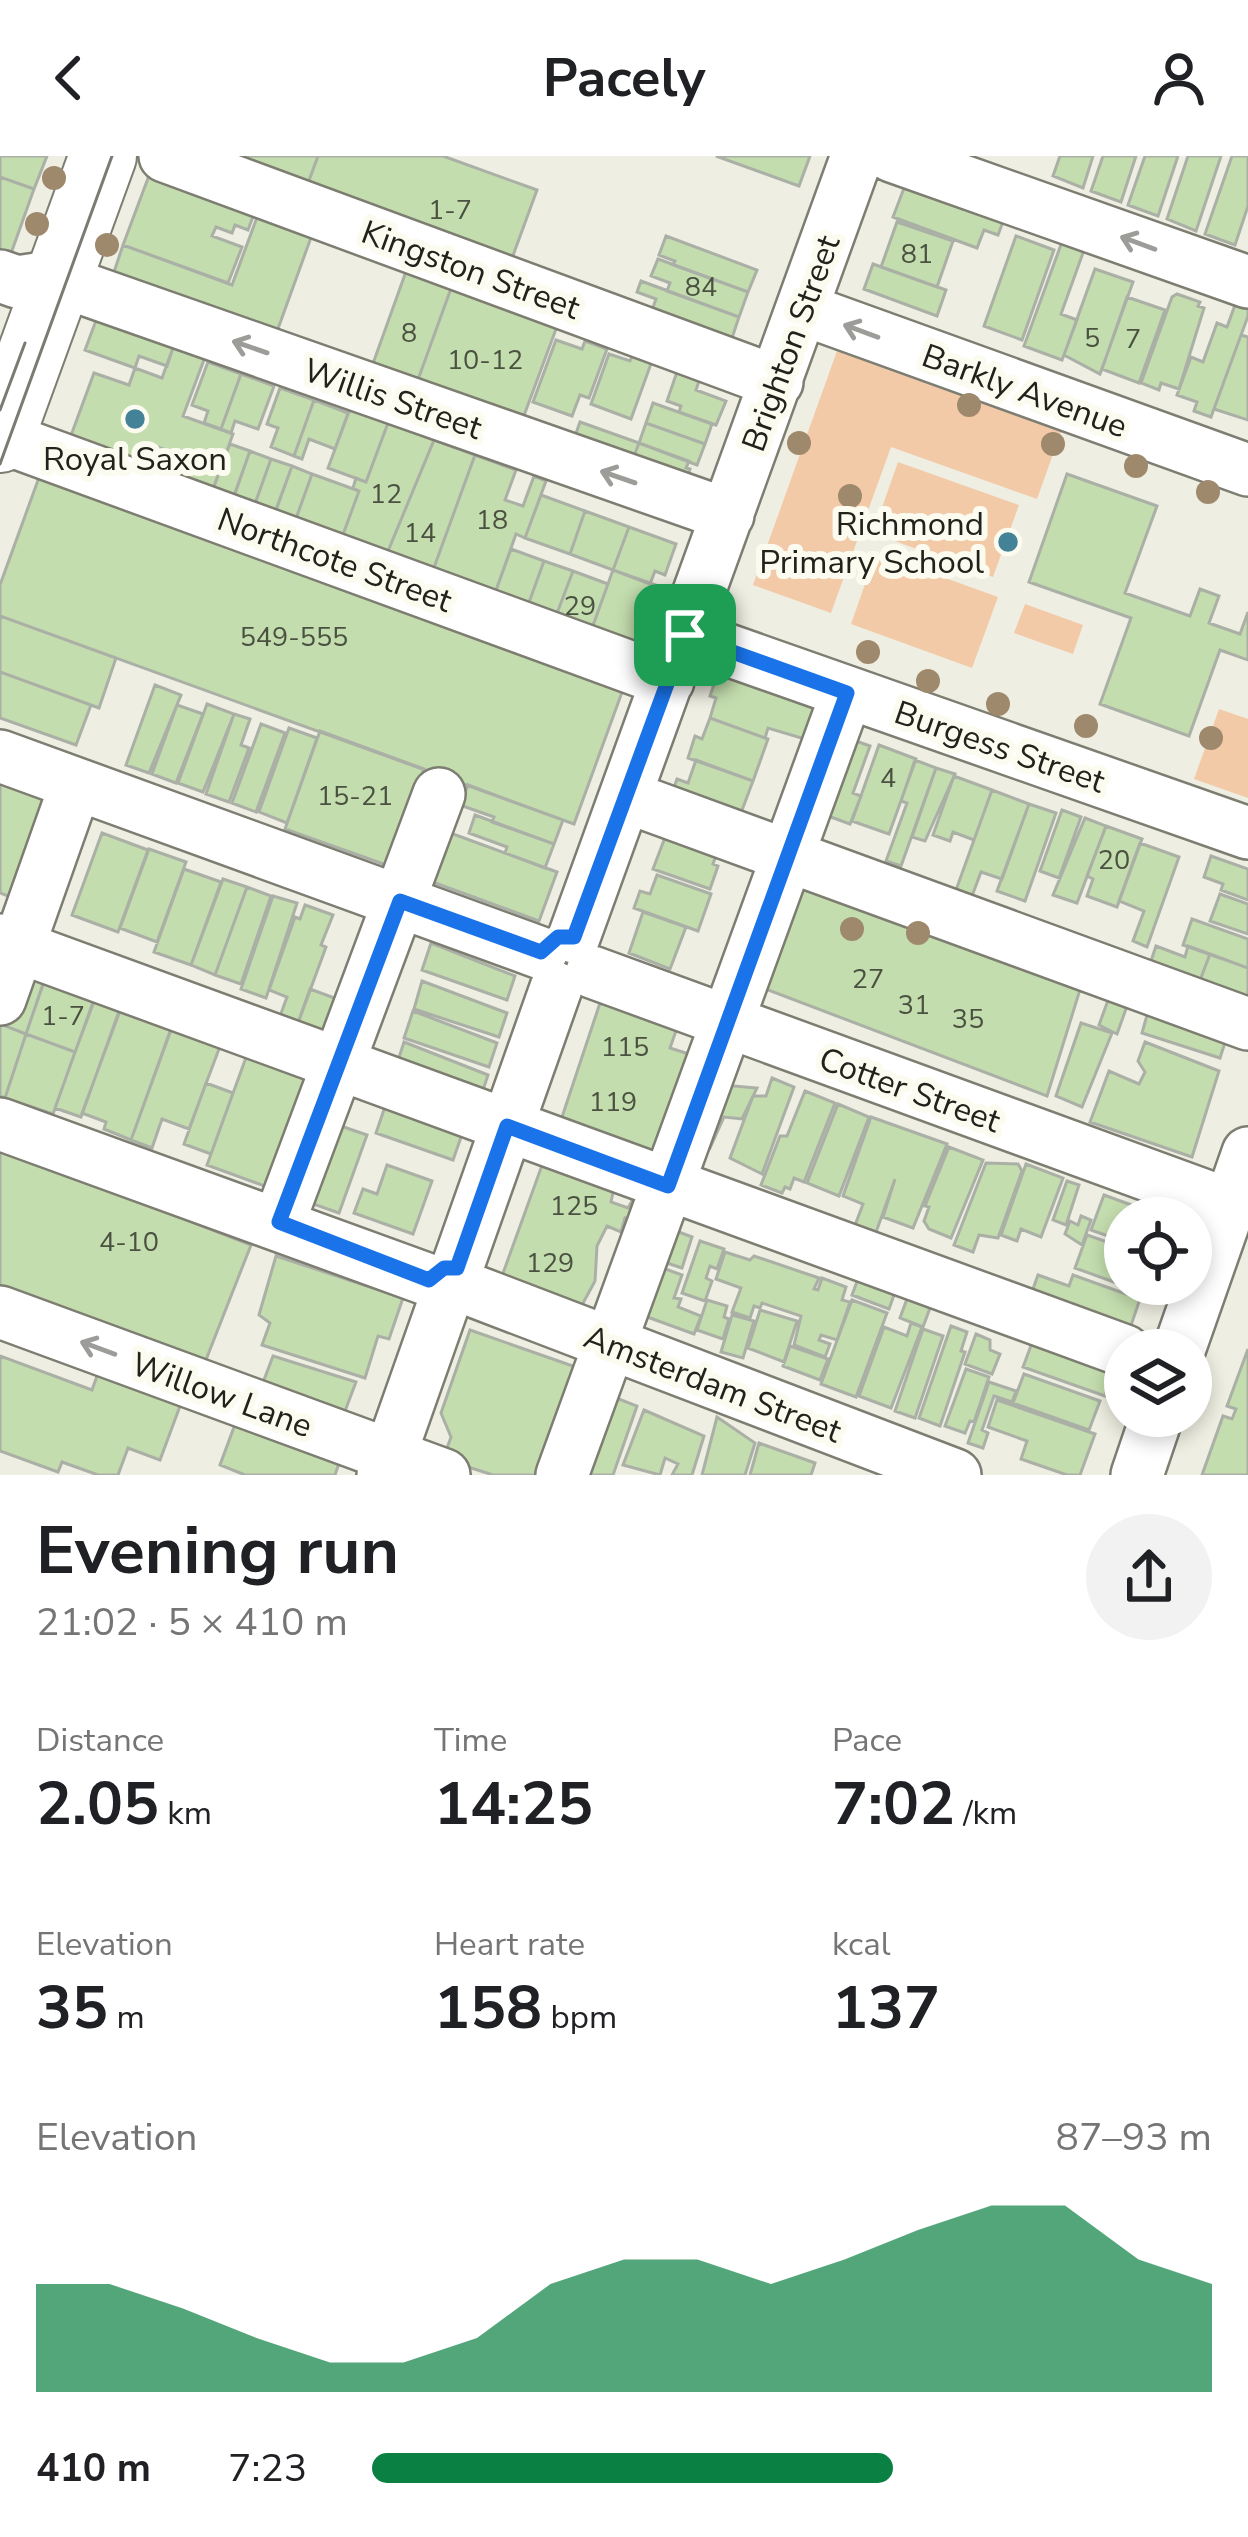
<!DOCTYPE html>
<html lang="en">
<head>
<meta charset="utf-8">
<style>
  body { margin:0; font-family:"Nunito Sans",sans-serif; background:#f2f2f2; color:#202124; height:100vh; display:flex; flex-direction:column; font-size:45px; white-space:nowrap }
  * { box-sizing:border-box; margin:0 }
  p { font-size:39px; color:#757577 }
  .icon { flex:none; width:66px; height:66px; fill:none; stroke:currentColor; stroke-width:2; stroke-linecap:round; stroke-linejoin:round }
  .map { position:relative; height:1319px; overflow:hidden }
  .details { display:flex; flex-direction:column; background:#fff; flex:1 }
  .details>* { flex:none }
  .controls { position:absolute; left:1104px; top:1041px; display:grid; gap:24px }
  .controls a { display:grid; place-items:center; width:108px; height:108px; border-radius:50%; background:#fff; box-shadow:0 6px 18px #0003; font-size:60px }
  .pin { position:absolute; display:grid; place-items:center; width:102px; height:102px; color:#fff; margin:-51px; border-radius:24px; box-shadow:0 6px 18px #0006 }
  .round { display:grid; place-items:center; flex:none; width:126px; height:126px; border-radius:63px; background:#f2f2f2 }
  .headline { display:flex; align-items:center; justify-content:space-between; height:204px; padding:0 36px }
  h1 { font-size:66px; font-weight:700; line-height:90px }
  .stats { display:grid; grid-template-columns:repeat(3,1fr); gap:18px; height:204px; padding:12px 36px }
  .stats div { display:grid; align-content:center }
  .stats b { font-size:60px; font-weight:700 }
  .stats small { font-size:33px; font-weight:400 }
  .stats p { font-size:33px }
  .chart { height:336px; padding:24px 36px }
  .chart p { display:flex; justify-content:space-between }
  .chart svg { width:100%; height:216px; margin-top:12px; fill:#0b8043; opacity:.7 }
  ul { padding:0 36px; list-style:none; font-size:39px }
  li { display:grid; grid-template-columns:192px 144px 1fr; align-items:center; height:90px }
  li i { height:30px; border-radius:15px; background:#0b8043 }
  header { display:flex; justify-content:space-between; align-items:center; height:156px; padding:0 36px; background:#fff; font-size:54px; font-weight:700 }
  .map>svg:first-child { display:block }
</style>
</head>
<body>
<header><svg class="icon" aria-label="back" viewBox="0 0 24 24"><path d="M15 5l-7 7 7 7"/></svg>Pacely<svg class="icon" aria-label="person" viewBox="0 0 24 24"><circle cx="12" cy="8" r="4"/><path d="M4 21q1-7 8-7t8 7"/></svg></header>
<div class="map">
<svg width="1248" height="1319" viewBox="0 0 1248 1319">
  <rect width="100%" height="100%" fill="#eeeee2"/>
  <path fill="#f3caa8" d="M837,195L1061,276L1037,343L891,291L831,457L753,429Z
    M898,306L1019,349L993,421L873,377Z
    M876,397L998,441L972,512L851,468Z
    M1025,448L1083,469L1073,498L1014,477Z
    M1219,553L1248,563V642L1194,623Z"/>
  <path fill="#c4ddae" stroke="#abb0a6" stroke-width="3" fill-rule="evenodd" d="M0,0H47L34,33L0,21Z
    M198,0H318L304,38Z
    M318,0H443L537,34L511,105L304,38Z
    M716,0H810L799,30Z
    M1060,0H1093L1083,32L1053,20Z
    M1103,0H1136L1121,46L1091,35Z
    M1145,0H1178L1158,60L1128,49Z
    M1188,0H1221L1196,75L1167,63Z
    M1232,0H1248V50L1235,89L1205,78Z
    M150,17L255,55L248,74L235,69L232,77L216,71L212,80L242,91L228,127L123,89Z
    M909,19L1005,60L998,79L984,74L977,92L893,61Z
    M0,21L34,33L9,103L0,100Z
    M259,56L313,76L271,192L108,134L123,89L232,129Z
    M897,66L953,85L937,131L881,111Z
    M1066,75L1088,83L1061,158L1077,164L1062,204L1024,190Z
    M666,80L757,114L748,136L673,109L675,105L659,99Z
    M1016,80L1054,94L1022,184L984,170Z
    M658,103L748,136L739,161L667,135L670,127L651,120Z
    M873,108L946,134L937,160L864,133Z
    M408,110L453,127L411,243L366,227Z
    M1095,113L1133,126L1100,218L1064,199Z
    M641,125L739,161L731,185L651,157L656,143L637,136Z
    M453,127L559,165L516,281L411,243Z
    M1177,138L1200,146L1198,150L1204,152L1179,233L1161,227L1159,234L1141,227L1172,141Z
    M1239,138L1248,141V160L1211,261L1194,255L1197,246L1177,239L1191,201L1203,206L1217,167L1227,171Z
    M1127,141L1165,154L1139,227L1102,213Z
    M97,162L174,189L167,210L139,200L135,212L85,194Z
    M1241,179L1248,181V264L1214,253Z
    M556,184L582,193L585,185L607,193L589,242L580,239L572,260L533,246Z
    M174,189L205,201L183,260L233,278L209,344L66,293L94,217L129,229L135,212L162,222ZM146,287L189,302L183,316L141,301Z
    M609,198L630,205L633,198L652,205L631,263L591,248Z
    M208,206L241,218L221,273L204,267L208,255L192,249Z
    M679,210L701,219L696,234L726,245L716,269L679,256L681,250L667,245Z
    M241,218L274,230L258,273L235,265L231,277L221,273Z
    M280,232L314,244L294,300L271,291L278,272L267,268Z
    M314,244L348,257L335,293L309,283L302,303L294,300Z
    M653,247L712,268L705,288L646,267Z
    M350,253L388,267L366,326L328,312Z
    M580,266L639,287L626,321L568,300Z
    M388,267L434,284L381,412L337,395L359,335L353,332L356,322L366,326Z
    M646,267L705,288L697,309L639,287Z
    M434,284L475,299L428,428L381,412Z
    M639,287L689,305L686,312L690,313L680,341L626,321Z
    M230,288L250,295L230,352L209,344Z
    M250,295L271,303L249,364L228,356Z
    M475,299L516,314L505,344L523,350L534,320L546,325L525,382L516,378L490,451L428,428Z
    M271,303L292,310L271,367L251,359Z
    M45,305L629,517L574,668L0,460V429Z
    M292,310L312,318L290,379L270,371Z
    M312,318L359,335L337,395L292,374Z
    M1067,318L1157,350L1125,437L1190,460L1200,433L1219,440L1209,467L1240,478L1248,456V504L1220,494L1189,580L1100,548L1131,462L1029,426Z
    M541,339L585,355L570,398L525,382Z
    M585,355L629,371L613,414L570,398Z
    M629,371L676,388L665,419L655,415L650,428L613,414Z
    M511,393L544,405L523,463L490,451Z
    M544,405L573,415L551,473L523,463Z
    M613,414L661,431L634,503L587,486Z
    M573,415L608,428L587,486L551,473Z
    M0,460L116,502L99,552L0,516Z
    M0,516L91,549L76,589L0,562Z
    M718,517L829,558L818,587L768,572L765,582L710,562L716,542L710,540Z
    M155,529L181,539L149,617L126,609Z
    M207,548L234,558L203,636L178,627Z
    M177,549L203,558L176,627L152,618Z
    M234,558L250,563L241,589L249,592L229,646L206,638Z
    M710,562L768,583L753,625L688,602L695,580L702,583Z
    M261,568L285,577L256,656L232,647Z
    M289,572L317,582L287,667L259,656Z
    M320,575L424,613L389,710L285,673Z
    M839,579L870,590L853,637L861,640L850,668L812,654Z
    M879,589L916,603L889,678L852,665Z
    M696,604L753,625L736,670L669,646L677,623L688,627Z
    M915,604L936,612L901,710L886,705L907,647L901,645Z
    M936,612L955,618L925,685L912,681Z
    M954,620L992,634L974,684L953,676L950,685L933,679Z
    M0,622L50,640L13,742L0,737Z
    M468,629L563,664L554,688L492,666L494,661L460,649Z
    M992,634L1029,648L1002,723L981,716L972,740L956,734Z
    M1029,648L1056,657L1025,745L997,735Z
    M1062,654L1081,661L1059,722L1040,715Z
    M475,659L554,688L545,712L505,697L507,691L469,677Z
    M1085,662L1106,670L1077,747L1053,739Z
    M1106,670L1142,683L1117,751L1087,740L1093,723L1087,720Z
    M434,671L557,716L539,765L416,720Z
    M669,671L720,689L713,708L718,710L710,733L653,713Z
    M102,677L148,694L118,776L72,759Z
    M1140,687L1179,701L1147,791L1133,785L1144,755L1119,745Z
    M149,693L186,706L157,786L120,772Z
    M1211,700L1248,713V744L1221,734L1223,728L1204,721Z
    M184,713L221,726L191,809L154,796Z
    M792,715L1083,824L1047,940L750,827Z
    M657,719L711,738L698,775L634,752L640,735L650,738Z
    M223,723L247,731L215,819L191,809Z
    M247,731L271,740L241,828L215,819Z
    M1220,738L1248,748V778L1210,765Z
    M273,740L297,747L266,842L241,833Z
    M305,749L333,759L321,789L326,791L294,878L276,871L287,841L269,834L295,761L300,763Z
    M643,756L686,771L670,813L629,797Z
    M1192,763L1248,783V812L1183,789Z
    M431,787L515,820L507,844L422,814Z
    M1156,790L1185,801L1188,790L1210,798L1196,835L1147,817Z
    M1210,798L1248,812V851L1196,835Z
    M19,812L46,820L26,878L0,868Z
    M44,825L95,843L75,896L26,878Z
    M422,825L507,857L499,881L414,853Z
    M310,833L353,849L336,894L294,878Z
    M1111,836L1131,839L1117,878L1099,869Z
    M96,838L122,847L81,961L55,952Z
    M124,844L175,863L131,984L104,973L106,966L82,957Z
    M1151,845L1230,871L1220,902L1142,877Z
    M600,847L677,872L670,892L695,900L651,1000L559,970Z
    M413,855L497,887L489,911L404,882Z
    M173,867L222,885L189,973L162,963L152,992L131,984Z
    M1081,867L1112,877L1082,951L1056,940Z
    M0,868L26,878L5,942L0,940Z
    M26,878L75,896L53,958L5,942Z
    M404,886L488,919L480,943L395,914Z
    M1145,886L1219,915L1192,1001L1090,966L1109,915L1139,928L1145,916L1138,905Z
    M248,896L322,923L281,1036L207,1009Z
    M772,922L794,931L762,1018L730,1002L753,940H766Z
    M206,927L233,937L211,998L184,988Z
    M711,928L757,932L742,963L724,961L710,992L694,985Z
    M805,935L835,947L804,1026L794,1022L790,1033L785,1031L782,1037L761,1029L780,980H787Z
    M389,939L466,967L453,1004L376,977Z
    M838,948L869,961L839,1040L807,1027Z
    M871,961L947,988L913,1072L883,1061L895,1023L874,1082L851,1080L863,1048L843,1040Z
    M335,968L367,979L339,1057L299,1043Z
    M0,991L251,1089L200,1219L0,1140Z
    M949,991L983,1004L951,1082L929,1073L924,1065L929,1051L925,1050Z
    M545,1001L616,1023L611,1046L628,1052L639,1033L640,1067L625,1062L621,1076L607,1070L597,1090L595,1125L582,1149L502,1120Z
    M986,1007L1018,1008L1022,1015L998,1082L979,1079L973,1096L954,1089Z
    M1026,1008L1063,1022L1041,1081L1021,1073L1017,1085L1001,1079Z
    M387,1009L432,1025L413,1078L354,1057L363,1033L377,1038Z
    M1067,1025L1079,1029L1066,1069L1053,1064Z
    M1104,1039L1167,1062H1125V1086L1091,1074Z
    M1081,1060L1091,1064L1082,1089L1065,1078L1070,1065L1078,1069Z
    M663,1070L692,1081L682,1112L652,1102Z
    M1087,1079L1125,1092V1128H1142L1139,1135L1075,1112Z
    M700,1085L724,1093L717,1113L710,1110L706,1122L712,1125L705,1145L682,1137Z
    M725,1096L750,1104L754,1100L819,1122L814,1133L818,1134L822,1122L846,1131L842,1144L850,1146L837,1184L821,1179L819,1184L830,1188L825,1201L794,1189L801,1160L762,1147L760,1152L754,1150L750,1162L732,1156L741,1132L716,1123Z
    M276,1100L403,1142L389,1183L378,1180L365,1222L262,1189L270,1167L259,1159Z
    M649,1107L682,1119L674,1142L681,1143L678,1151L701,1160L694,1178L631,1155Z
    M862,1112L899,1125L889,1153L852,1139Z
    M1038,1119L1069,1130L1073,1119L1140,1143L1128,1178L1029,1144Z
    M911,1132L934,1141L923,1171L900,1162Z
    M707,1144L727,1150L724,1161L729,1163L723,1183L697,1174Z
    M852,1144L887,1157L856,1241L821,1228Z
    M760,1154L797,1165L784,1206L748,1192Z
    M732,1159L754,1165L743,1202L721,1196Z
    M911,1167L922,1171L891,1252L859,1240L884,1171L907,1180Z
    M951,1170L967,1176L961,1195L965,1196L940,1270L919,1262Z
    M923,1173L943,1180L915,1262L895,1255Z
    M470,1174L587,1215L553,1319L536,1316L535,1319H493L443,1303L451,1281L441,1257Z
    M976,1178L990,1184V1194L1000,1198L992,1218L965,1208Z
    M1035,1179L1116,1207L1105,1240L1023,1211Z
    M790,1190L828,1203L820,1224L783,1210Z
    M1248,1193V1319H1202L1223,1260L1232,1263L1236,1253L1227,1250Z
    M0,1200L92,1234L103,1203L186,1234L160,1304L128,1292L118,1319H98L62,1306L58,1316L0,1295Z
    M273,1200L356,1226L342,1263L261,1232Z
    M966,1213L989,1221L974,1266L970,1265L965,1277L945,1270Z
    M1024,1218L1100,1245L1089,1274L1013,1247Z
    M989,1226L1016,1235L1012,1246L994,1240L982,1274L988,1277L983,1292L968,1287Z
    M601,1236L637,1250L613,1319H576Z
    M997,1244L1095,1278L1080,1319H1067L1021,1303L1027,1285L988,1271Z
    M644,1254L704,1280L692,1319H672L678,1308L665,1302L660,1319L623,1309Z
    M240,1255L344,1293L335,1319H245L220,1309Z
    M717,1261L755,1287L745,1319H702Z
    M759,1287L815,1307L811,1319H750Z"/>
  <g fill="none" stroke-linecap="round" stroke-linejoin="round">
    <defs>
      <path id="minor" d="M165,0L777,226
        M892,0L1248,126
        M0,120L17,126L50,121L728,359
        M802,153L1248,314
        M1,281L668,525
        M685,479L1248,677
        M0,600L541,797
        M627,641L1248,868
        M574,781L857,0
        M0,784L1125,1195
        M592,816L1230,1049
        M0,843L76,628
        M0,968L429,1124
        M279,1066L439,638
        M457,1112L556,832
        M471,1134L955,1319
        M0,1156L444,1319
        M1179,1194L1248,997
        M383,1319L442,1152
        M562,1319L847,537
        M1137,1319L1157,1260"/>
      <path id="major" d="M0,283L103,0"/>
    </defs>
    <use href="#minor" stroke="#7d7d72" stroke-width="56"/>
    <use href="#major" stroke="#7d7d72" stroke-width="70"/>
    <use href="#minor" stroke="#fff" stroke-width="51"/>
    <use href="#major" stroke="#fff" stroke-width="66"/>
    <path stroke="#7b7b73" stroke-width="3" d="M0,254L25,187
      M0,308L112,0"/>
  </g>
  <g fill="#9f896c">
    <circle cx="54" cy="22" r="12"/>
    <circle cx="37" cy="68" r="12"/>
    <circle cx="107" cy="89" r="12"/>
    <circle cx="969" cy="249" r="12"/>
    <circle cx="799" cy="287" r="12"/>
    <circle cx="1053" cy="288" r="12"/>
    <circle cx="1136" cy="310" r="12"/>
    <circle cx="1208" cy="336" r="12"/>
    <circle cx="850" cy="340" r="12"/>
    <circle cx="809" cy="407" r="12"/>
    <circle cx="719" cy="456" r="12"/>
    <circle cx="868" cy="496" r="12"/>
    <circle cx="928" cy="525" r="12"/>
    <circle cx="998" cy="548" r="12"/>
    <circle cx="1086" cy="570" r="12"/>
    <circle cx="1211" cy="582" r="12"/>
    <circle cx="852" cy="773" r="12"/>
    <circle cx="918" cy="777" r="12"/>
  </g>
  <defs><path id="oneway-shaft" d="M-6 0H5M1.5-3L5.5 0L1.5 3" fill="none" stroke-width="1.6" stroke-linecap="round" stroke-linejoin="round" transform="scale(3)"/></defs>
  <g stroke="#9c9c99">
    <use href="#oneway-shaft" transform="translate(1138 87) rotate(-160)"/>
    <use href="#oneway-shaft" transform="translate(861 175) rotate(-160)"/>
    <use href="#oneway-shaft" transform="translate(250 191) rotate(-161)"/>
    <use href="#oneway-shaft" transform="translate(618 321) rotate(-161)"/>
    <use href="#oneway-shaft" transform="translate(98 1192) rotate(-160)"/>
  </g>
  <g fill="none" stroke-linecap="round" stroke-linejoin="round">
    <defs>
      <path id="route" d="M685,479L847,537L668,1030L507,970L457,1112H444L429,1124L279,1066L400,745L541,796L558,781H574Z"/>
    </defs>
    <use href="#route" stroke="#fff" stroke-width="24"/>
    <use href="#route" stroke="#1a73e8" stroke-width="15"/>
  </g>
  <g fill="#448298" stroke="#fbfbef" stroke-width="4.5">
    <circle cx="135" cy="263" r="12"/>
    <circle cx="1008" cy="386" r="12"/>
  </g>
  <g text-anchor="middle" stroke-width="12" stroke-linejoin="round" paint-order="stroke">
    <g font-size="27" fill="#4a5141">
      <text x="450" y="63">1-7</text>
      <text x="917" y="107">81</text>
      <text x="701" y="140">84</text>
      <text x="409" y="186">8</text>
      <text x="1092" y="191">5</text>
      <text x="1133" y="192">7</text>
      <text x="485" y="213">10-12</text>
      <text x="386" y="347">12</text>
      <text x="492" y="373">18</text>
      <text x="420" y="386">14</text>
      <text x="580" y="459">29</text>
      <text x="294" y="490">549-555</text>
      <text x="888" y="631">4</text>
      <text x="355" y="649">15-21</text>
      <text x="1114" y="713">20</text>
      <text x="868" y="832">27</text>
      <text x="914" y="858">31</text>
      <text x="63" y="869">1-7</text>
      <text x="968" y="872">35</text>
      <text x="625" y="900">115</text>
      <text x="613" y="955">119</text>
      <text x="574" y="1059">125</text>
      <text x="129" y="1095">4-10</text>
      <text x="550" y="1116">129</text>
    </g>
    <g font-size="33" fill="#22221d" stroke="#fbfbef">
      <text transform="translate(471 113) rotate(20)" y="12">Kingston Street</text>
      <text transform="translate(790 187) rotate(-70)" y="12">Brighton Street</text>
      <text transform="translate(1025 234) rotate(20)" y="12">Barkly Avenue</text>
      <text transform="translate(393 242) rotate(19)" y="12">Willis Street</text>
      <text transform="translate(335 403) rotate(20)" y="12">Northcote Street</text>
      <text transform="translate(1000 590) rotate(19)" y="12">Burgess Street</text>
      <text transform="translate(910 933) rotate(20)" y="12">Cotter Street</text>
      <text transform="translate(713 1227) rotate(21)" y="12">Amsterdam Street</text>
      <text transform="translate(222 1238) rotate(20)" y="12">Willow Lane</text>
    </g>
    <g font-size="33" fill="#22221d" stroke="#fbfbef">
      <text x="135" y="314">Royal Saxon</text>
      <text x="984" y="379" text-anchor="end">Richmond<tspan x="984" dy="38">Primary School</tspan></text>
    </g>
  </g>
</svg>
<div class="controls">
<a><svg class="icon" aria-label="locate" viewBox="0 0 24 24"><circle cx="12" cy="12" r="6"/><path d="M12 2v4M12 18v4M2 12h4M18 12h4"/></svg></a>
<a><svg class="icon" aria-label="layers" viewBox="0 0 24 24"><path d="M12 4l9 5-9 5-9-5zM3 14l9 5 9-5"/></svg></a>
</div>
<div class="pin" style="left:685px;top:479px;background:#1e9e55"><svg class="icon" aria-label="arrive" viewBox="0 0 24 24"><path d="M6 21V4h12l-3 4 3 4H6"/></svg></div>
</div>
<section class="details">
<div class="headline"><div><h1>Evening run</h1><p>21:02 · 5 × 410 m</p></div><a class="round"><svg class="icon" aria-label="share" viewBox="0 0 24 24"><path d="M12 15V3M7 8l5-5 5 5M5 13v7h14v-7"/></svg></a></div>
<div class="stats">
<div><p>Distance</p><b>2.05<small> km</small></b></div>
<div><p>Time</p><b>14:25</b></div>
<div><p>Pace</p><b>7:02<small> /km</small></b></div>
</div>
<div class="stats">
<div><p>Elevation</p><b>35<small> m</small></b></div>
<div><p>Heart rate</p><b>158<small> bpm</small></b></div>
<div><p>kcal</p><b>137</b></div>
</div>
<div class="chart"><p><span>Elevation</span>87–93 m</p>
<svg viewBox="0 0 160 44" preserveAspectRatio="none"><path d="M0 44V22L10 22L20 27L30 33L40 38L50 38L60 33L70 22L80 17L90 17L100 22L110 17L120 11L130 6L140 6L150 17L160 22V44z"/></svg>
</div>
<ul>
<li><b>410 m</b>7:23<i style="width:62%"></i></li>
</ul>
</section>
</body>
</html>
